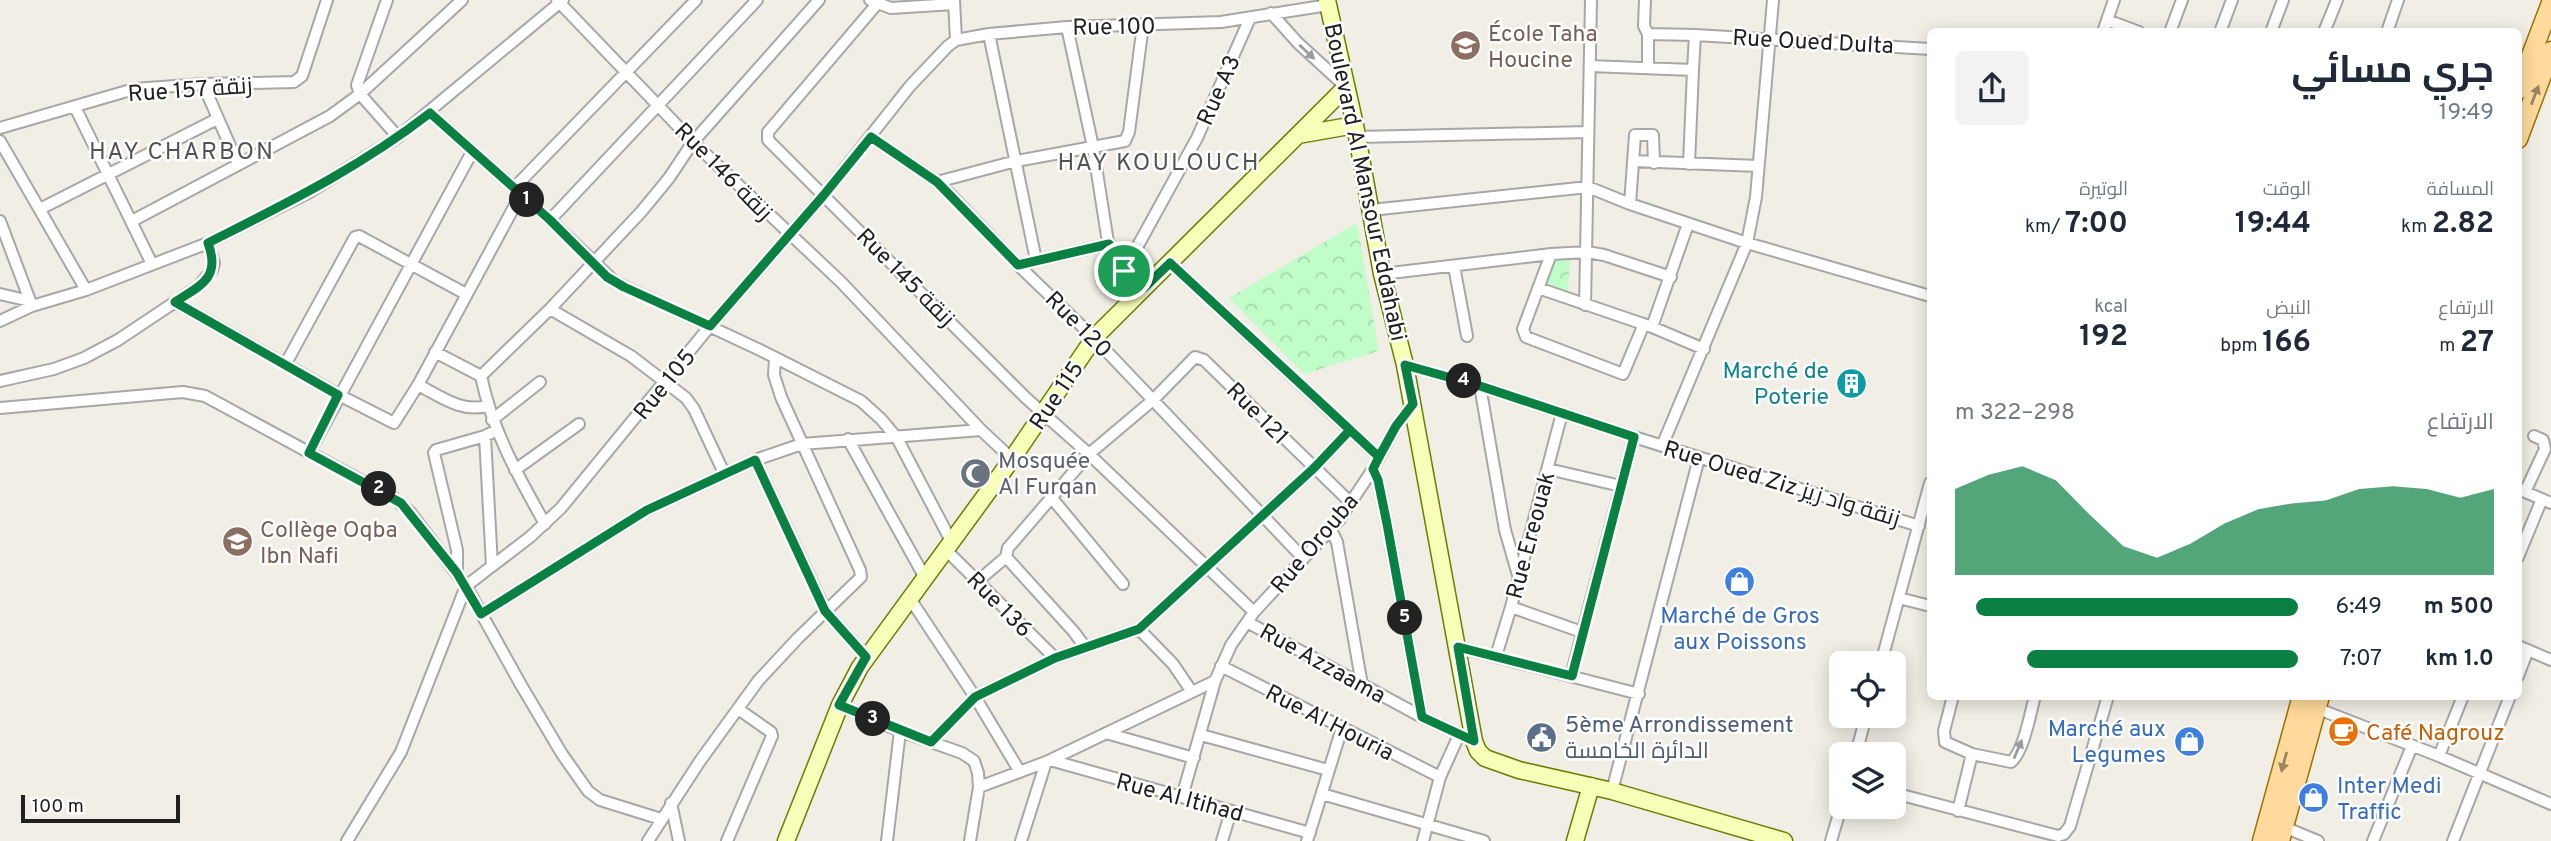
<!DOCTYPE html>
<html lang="ar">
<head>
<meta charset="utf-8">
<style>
  body { margin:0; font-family:Overpass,Cairo,sans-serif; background:#f2f2f3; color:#1f2937; direction:rtl; height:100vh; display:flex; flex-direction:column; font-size:26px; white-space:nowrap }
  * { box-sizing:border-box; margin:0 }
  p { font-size:23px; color:#747a83 }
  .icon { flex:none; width:38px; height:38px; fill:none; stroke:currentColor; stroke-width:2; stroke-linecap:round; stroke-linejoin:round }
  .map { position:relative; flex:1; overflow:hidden; direction:ltr }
  .details { position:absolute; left:1927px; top:28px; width:595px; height:672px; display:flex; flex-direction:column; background:#fff; border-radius:10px; box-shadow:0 4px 18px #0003; direction:rtl }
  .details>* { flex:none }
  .fabs { position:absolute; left:1829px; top:651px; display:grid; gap:14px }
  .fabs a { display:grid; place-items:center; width:77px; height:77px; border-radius:10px; background:#fff; box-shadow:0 4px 18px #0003; font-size:35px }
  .scale { position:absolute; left:21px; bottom:18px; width:159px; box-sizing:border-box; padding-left:7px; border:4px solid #202020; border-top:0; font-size:19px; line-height:24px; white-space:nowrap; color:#202020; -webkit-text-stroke:5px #fff; paint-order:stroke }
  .pin { position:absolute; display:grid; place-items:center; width:60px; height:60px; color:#fff; margin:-30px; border:4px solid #fff; border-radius:50%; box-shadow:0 2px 7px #0007 }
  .km { position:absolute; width:35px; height:35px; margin:-18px; border-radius:50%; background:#222; color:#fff; font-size:19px; line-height:35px; text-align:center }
  .round { display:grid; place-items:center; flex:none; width:74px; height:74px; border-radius:10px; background:#f2f2f3 }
  .summary { display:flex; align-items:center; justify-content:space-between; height:119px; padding:0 28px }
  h1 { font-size:38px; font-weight:700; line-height:52px }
  .figures { display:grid; grid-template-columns:repeat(3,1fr); gap:10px; height:119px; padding:7px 28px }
  .figures div { display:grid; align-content:center }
  .figures b { font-size:30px; font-weight:700 }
  .figures small { font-size:19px; font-weight:400 }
  .figures p { font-size:19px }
  .chart { height:196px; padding:14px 28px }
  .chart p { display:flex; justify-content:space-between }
  .chart svg { width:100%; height:126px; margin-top:7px; fill:#0b8043; opacity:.7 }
  ul { padding:0 28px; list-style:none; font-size:23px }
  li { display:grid; grid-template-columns:112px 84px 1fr; align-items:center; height:52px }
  li i { height:18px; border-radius:9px; background:#0b8043 }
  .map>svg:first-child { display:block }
</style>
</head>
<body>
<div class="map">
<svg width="2551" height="841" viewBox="0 0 2551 841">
  <defs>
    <pattern id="park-crowns" width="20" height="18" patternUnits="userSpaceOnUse" patternTransform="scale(1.75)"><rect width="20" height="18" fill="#c0fdc8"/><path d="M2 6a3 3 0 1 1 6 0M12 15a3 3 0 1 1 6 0" fill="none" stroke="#a5d9ac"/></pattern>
  </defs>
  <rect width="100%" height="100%" fill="#f1eee5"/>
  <path fill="url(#park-crowns)" d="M1357,223L1379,351L1304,374L1229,298Z
    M1570,259L1568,291L1541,283L1552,260Z"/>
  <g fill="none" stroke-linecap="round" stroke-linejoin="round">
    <defs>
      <path id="street" d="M387,0L357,85L360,94L398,137
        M557,0L693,142L842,283L981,430L1012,459
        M870,0L891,8L954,4
        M954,0L956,40
        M1645,0L1644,26L1648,34
        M877,4L768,132V140L1026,398L1089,454L1254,612
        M1271,13L1298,43L1346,87
        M2107,20L2139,32
        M1067,27L1093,147L1110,255L1114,264L1144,288
        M2103,32L2114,0
        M2170,32L2182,0
        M2220,32L2232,0
        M2271,32L2283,0
        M2324,32L2337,0
        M2387,32L2398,0
        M989,34L1036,260
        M1695,35L1930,49
        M1590,66L1693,70L1695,35L1648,34V67
        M203,84L238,164
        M75,107L152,264
        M430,113L550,220L615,282L760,350L861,401L881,419L897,438L951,541
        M0,128L134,89L203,84L294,82L302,76L327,0
        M871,137L937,182L951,195L1018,265L1094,338L1303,558
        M1357,137L1588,132
        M0,141L86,290
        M1633,161L1758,166
        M1689,164L1693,70
        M937,182L1016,161L1125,141L1129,132L1143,25
        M514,188L696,0
        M1630,204L1635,135H1653L1654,163
        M40,209L217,119
        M1371,210L1588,187L1630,204L1747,243L1930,296
        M550,220L757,0
        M0,221L32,306
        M132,221L330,116L360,94L462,0
        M1551,254L1523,329L1526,337L1623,374L1644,324
        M1170,263L1379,457
        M1018,265L1109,244
        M1454,266L1467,336
        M1124,271L1197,138L1250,18
        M1382,274L1551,254L1587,252L1604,255L1671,277
        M1538,288L1652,327L1704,349
        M0,294L30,301
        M175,302L339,395L394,423L418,385L521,194
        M1585,305L1591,0
        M550,309L631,356L686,398L694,409L724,473
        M0,321L32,306L86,290L208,243L308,193L398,137L563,0
        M1652,327L1688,224
        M435,352L481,376
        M285,365L355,237L359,236L466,294
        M1405,365L1480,386L1634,437L1919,526
        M481,376L550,309L641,212L669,178L693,142L819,0
        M481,376C492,430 518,476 545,524
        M0,381L54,369L84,358L118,340L199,286L212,270L214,263L208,243
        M418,385C440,396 461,413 487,406
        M1480,386L1505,530L1518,575
        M0,408L183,392L205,396L395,499L410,512L466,586L521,685L562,754L588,791L600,800L661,819
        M492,420L540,382
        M491,433L485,436L492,566
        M848,439L924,576
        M1662,446L1747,243L1756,197L1773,0
        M309,453L472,152
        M755,460L826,612L866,657
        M1373,469L1378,480L1387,524L1422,717
        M1548,469L1621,486
        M515,470L579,424
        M2518,489L2551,503
        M2525,492L2545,449L2543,440L2534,436
        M1051,497L1123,584
        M1331,530L1337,542L1362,685
        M945,549L1055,658
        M1006,557L1074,632L1085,647
        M2518,557L2542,499
        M457,573V550L434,453L436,450L485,436
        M978,581L1006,557L1008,548L1089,454L1153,400L1195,357L1204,360L1351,503
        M466,586L530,537L561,508L710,326L823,196L910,86L948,46L956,40L989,34L1067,27L1221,22L1328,5
        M909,597L975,697L1020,772
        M1899,598L1930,606
        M1511,607L1582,632
        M481,614L647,510L755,460L802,444L981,430
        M1247,622L1422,717L1474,741
        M1139,629L1173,664L1192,692
        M2518,646L2551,660
        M1458,647L1639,694
        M1496,656L1511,607L1562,413
        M1881,663L1930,483
        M1221,666L1440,777
        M1571,676L1634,437
        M2518,676L2528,650
        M1953,696L1944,731L1945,742L1972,754L2011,762C2024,751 2030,714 2035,696
        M840,705L900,731L962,753L974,761L978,773L979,787L970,841
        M2316,708L2439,756L2551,804
        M1106,733L1194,758
        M1201,735L1328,770
        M931,742L975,697L1055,658L1139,629L1314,468L1350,430
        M1856,754L1866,716
        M2439,756L2463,696
        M1050,760L1310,833
        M979,787L1046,762L1215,681
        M1612,791L1699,458
        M1894,793L2058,836L2064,834L2070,826L2108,696
        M1322,794L1484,841
        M1182,797L1215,681L1231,645L1254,612L1339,520L1373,469L1396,426L1413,404
        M671,803L679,841
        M1958,811L1972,754
        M2284,827L2318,841
        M347,841L401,752L466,586
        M648,841L700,761L758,681L798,638L861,577L860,570L781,397L774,375L775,358
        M727,841L772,736L771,732L738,709
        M887,841L900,731
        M1021,841L1046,762
        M1222,841L1231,811
        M1307,841L1342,728
        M1423,841L1440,777L1459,735
        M1831,841L1841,807
        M2373,841L2412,746
        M2453,841L2510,696"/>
      <path id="secondary" d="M1327,0L1355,125L1382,274L1405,365L1474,741L1478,751L1485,758L1519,770L1612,791L1784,841
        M1298,135L1355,125
        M786,841L840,705L860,667L1012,459L1094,338L1346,87
        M1575,841L1591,786"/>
      <path id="primary" d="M2518,90L2551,3
        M2518,139L2551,51
        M2262,841L2302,696
        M2280,841L2320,696"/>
    </defs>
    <use href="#street" stroke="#a7a7a7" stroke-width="14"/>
    <use href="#secondary" stroke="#697d00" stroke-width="19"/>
    <use href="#primary" stroke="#9b7100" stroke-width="21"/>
    <use href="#street" stroke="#fff" stroke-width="10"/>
    <use href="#secondary" stroke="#f6feb7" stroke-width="16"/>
    <use href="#primary" stroke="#ffda9c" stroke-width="18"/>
  </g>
  <defs><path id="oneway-solid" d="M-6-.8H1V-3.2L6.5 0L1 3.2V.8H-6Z" transform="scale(1.75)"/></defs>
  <g fill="#9b9b9b">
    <use href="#oneway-solid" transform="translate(1307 52) rotate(43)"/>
    <use href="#oneway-solid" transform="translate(2018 749) rotate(-67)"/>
  </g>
  <g fill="#9b8664">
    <use href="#oneway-solid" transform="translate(2535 95) rotate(-69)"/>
    <use href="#oneway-solid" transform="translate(2284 762) rotate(105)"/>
  </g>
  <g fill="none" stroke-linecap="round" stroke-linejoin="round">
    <defs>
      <path id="route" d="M1124,271L1111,260L1109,244L1018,265L937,182L871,137L823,196L710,326L624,287L607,277L550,220L430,113C359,168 287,203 208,243C221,278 201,285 175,302L338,395L309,453L401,503L457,573L481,614L647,510L755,460L825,611L866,657L839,705L931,742L975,697L1055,658L1139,629L1314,468L1350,430L1379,457L1396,426L1413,404L1405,365L1480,386L1634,437L1572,676L1458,647L1474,741L1422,717L1387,524L1378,480L1373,469L1379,457C1310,392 1240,328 1170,263L1144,288L1124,271"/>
    </defs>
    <use href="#route" stroke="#fff" stroke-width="14"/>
    <use href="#route" stroke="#0b8043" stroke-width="9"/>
  </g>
  <defs>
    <symbol id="school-disc" viewBox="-11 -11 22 22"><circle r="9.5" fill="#8d6e63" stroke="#fff"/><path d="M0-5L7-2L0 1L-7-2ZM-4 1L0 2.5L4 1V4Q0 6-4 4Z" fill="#fff"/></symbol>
    <symbol id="building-disc" viewBox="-11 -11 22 22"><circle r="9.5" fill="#0f9aa8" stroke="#fff"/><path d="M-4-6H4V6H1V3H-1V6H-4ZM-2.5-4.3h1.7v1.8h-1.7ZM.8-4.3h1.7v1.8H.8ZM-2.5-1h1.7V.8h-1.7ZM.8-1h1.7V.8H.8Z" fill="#fff"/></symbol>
    <symbol id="mosque-disc" viewBox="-11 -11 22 22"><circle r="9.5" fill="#6b7280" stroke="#fff"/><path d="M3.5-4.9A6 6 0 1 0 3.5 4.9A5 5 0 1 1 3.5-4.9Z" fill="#fff"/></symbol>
    <symbol id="shop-disc" viewBox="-11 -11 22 22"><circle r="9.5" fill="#3f7fe0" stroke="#fff"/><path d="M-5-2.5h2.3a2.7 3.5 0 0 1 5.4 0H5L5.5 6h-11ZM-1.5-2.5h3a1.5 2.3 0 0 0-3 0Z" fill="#fff"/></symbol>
    <symbol id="cafe-disc" viewBox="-11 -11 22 22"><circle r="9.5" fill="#e8710a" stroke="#fff"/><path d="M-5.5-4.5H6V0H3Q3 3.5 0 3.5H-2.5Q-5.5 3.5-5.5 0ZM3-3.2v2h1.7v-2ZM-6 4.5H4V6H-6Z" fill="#fff"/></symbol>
    <symbol id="civic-disc" viewBox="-11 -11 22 22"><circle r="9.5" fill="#5c6f8a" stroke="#fff"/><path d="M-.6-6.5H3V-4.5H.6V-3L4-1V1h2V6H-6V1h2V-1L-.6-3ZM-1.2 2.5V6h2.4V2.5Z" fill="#fff"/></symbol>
  </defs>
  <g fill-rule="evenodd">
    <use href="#school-disc" x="1448" y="28" width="35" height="35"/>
    <use href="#building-disc" x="1834" y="366" width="35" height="35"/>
    <use href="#mosque-disc" x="958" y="456" width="35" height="35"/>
    <use href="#school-disc" x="220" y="524" width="35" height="35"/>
    <use href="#shop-disc" x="1722" y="564" width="35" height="35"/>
    <use href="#cafe-disc" x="2326" y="714" width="35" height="35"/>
    <use href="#civic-disc" x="1524" y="720" width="35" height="35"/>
    <use href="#shop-disc" x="2172" y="724" width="35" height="35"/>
    <use href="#shop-disc" x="2296" y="780" width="35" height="35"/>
  </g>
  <g text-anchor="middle" stroke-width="5" stroke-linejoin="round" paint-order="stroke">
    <g font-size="23" fill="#202020" stroke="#fff">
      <text transform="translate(1114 26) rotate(-1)" y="8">Rue 100</text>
      <text transform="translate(1813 41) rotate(3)" y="8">Rue Oued Dulta</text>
      <text transform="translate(190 89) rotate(-4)" y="8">Rue 157 زنقة</text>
      <text transform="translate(1218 90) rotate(-66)" y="8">Rue A3</text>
      <text transform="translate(724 171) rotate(45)" y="8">Rue 146 زنقة</text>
      <text transform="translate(1366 182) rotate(78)" y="8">Boulevard Al Mansour Eddahabi</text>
      <text transform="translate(906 277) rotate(45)" y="8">Rue 145 زنقة</text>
      <text transform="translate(1079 324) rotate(45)" y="8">Rue 120</text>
      <text transform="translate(664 384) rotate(-51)" y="8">Rue 105</text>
      <text transform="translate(1056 395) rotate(-56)" y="8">Rue 115</text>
      <text transform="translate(1258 413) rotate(45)" y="8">Rue 121</text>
      <text transform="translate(1782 483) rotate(17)" y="8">Rue Oued Ziz زنقة واد زيز</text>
      <text transform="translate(1530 535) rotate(-75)" y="8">Rue Ereouak</text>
      <text transform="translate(1314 543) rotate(-50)" y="8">Rue Orouba</text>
      <text transform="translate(1000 604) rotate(45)" y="8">Rue 136</text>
      <text transform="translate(1323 663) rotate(29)" y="8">Rue Azzaama</text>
      <text transform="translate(1330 722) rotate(27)" y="8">Rue Al Houria</text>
      <text transform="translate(1180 797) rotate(15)" y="8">Rue Al Itihad</text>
    </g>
    <g font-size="23" fill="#785e54" stroke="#fff" text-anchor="start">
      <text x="1488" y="41">École Taha<tspan x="1488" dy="26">Houcine</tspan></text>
      <text x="260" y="537">Collège Oqba<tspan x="260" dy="26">Ibn Nafi</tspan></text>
    </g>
    <g font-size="23" fill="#0d838f" stroke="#fff" text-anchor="end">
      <text x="1829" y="378">Marché de<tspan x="1829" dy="26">Poterie</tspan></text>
    </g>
    <g font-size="23" fill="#5b616d" stroke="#fff" text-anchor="start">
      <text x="998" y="468">Mosquée<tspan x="998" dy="26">Al Furqan</tspan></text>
    </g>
    <g font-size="23" fill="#366cbe" stroke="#fff">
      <text x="1740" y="623">Marché de Gros<tspan x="1740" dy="26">aux Poissons</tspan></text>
      <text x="2166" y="736" text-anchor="end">Marché aux<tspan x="2166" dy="26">Legumes</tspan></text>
      <text x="2337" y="793" text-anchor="start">Inter Medi<tspan x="2337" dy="26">Traffic</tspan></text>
    </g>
    <g font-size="23" fill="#4e5e75" stroke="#fff" text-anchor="start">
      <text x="1565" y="732">5ème Arrondissement<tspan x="1565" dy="26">الدائرة الخامسة</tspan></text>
    </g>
    <g font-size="23" fill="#c56008" stroke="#fff" text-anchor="start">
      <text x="2366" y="740">Café Nagrouz</text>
    </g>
    <g font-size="24" letter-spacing="2" fill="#535353" stroke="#fff">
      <text x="182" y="159">HAY CHARBON</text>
      <text x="1159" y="170">HAY KOULOUCH</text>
    </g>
  </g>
</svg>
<div class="fabs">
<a><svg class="icon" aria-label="locate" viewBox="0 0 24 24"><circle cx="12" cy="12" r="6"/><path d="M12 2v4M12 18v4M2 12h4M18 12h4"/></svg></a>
<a><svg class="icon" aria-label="layers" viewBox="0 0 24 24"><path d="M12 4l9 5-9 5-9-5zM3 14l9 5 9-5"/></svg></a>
</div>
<div class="scale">100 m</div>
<div class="pin" style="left:1124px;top:271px;background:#1e9e55"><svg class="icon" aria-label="arrive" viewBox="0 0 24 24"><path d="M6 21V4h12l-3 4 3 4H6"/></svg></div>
<b class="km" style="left:527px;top:200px">1</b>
<b class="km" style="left:379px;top:489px">2</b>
<b class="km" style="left:873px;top:719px">3</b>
<b class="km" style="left:1464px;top:381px">4</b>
<b class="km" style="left:1405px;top:618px">5</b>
<section class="details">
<div class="summary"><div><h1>جري مسائي</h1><p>19:49</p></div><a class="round"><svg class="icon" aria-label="share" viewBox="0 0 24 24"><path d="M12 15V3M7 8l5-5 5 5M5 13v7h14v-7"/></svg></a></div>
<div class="figures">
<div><p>المسافة</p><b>2.82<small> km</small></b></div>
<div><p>الوقت</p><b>19:44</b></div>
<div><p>الوتيرة</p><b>7:00<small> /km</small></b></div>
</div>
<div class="figures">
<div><p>الارتفاع</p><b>27<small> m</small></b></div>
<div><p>النبض</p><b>166<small> bpm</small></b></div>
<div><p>kcal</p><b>192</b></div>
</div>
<div class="chart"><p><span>الارتفاع</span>298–322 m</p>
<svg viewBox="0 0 160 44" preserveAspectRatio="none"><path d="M0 44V14L10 9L20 6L30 11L40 23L50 34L60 38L70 33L80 26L90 21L100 19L110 18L120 14L130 13L140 14L150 17L160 14V44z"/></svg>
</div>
<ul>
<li><b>500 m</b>6:49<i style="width:94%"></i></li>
<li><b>1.0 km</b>7:07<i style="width:79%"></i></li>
</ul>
</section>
</div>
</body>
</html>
